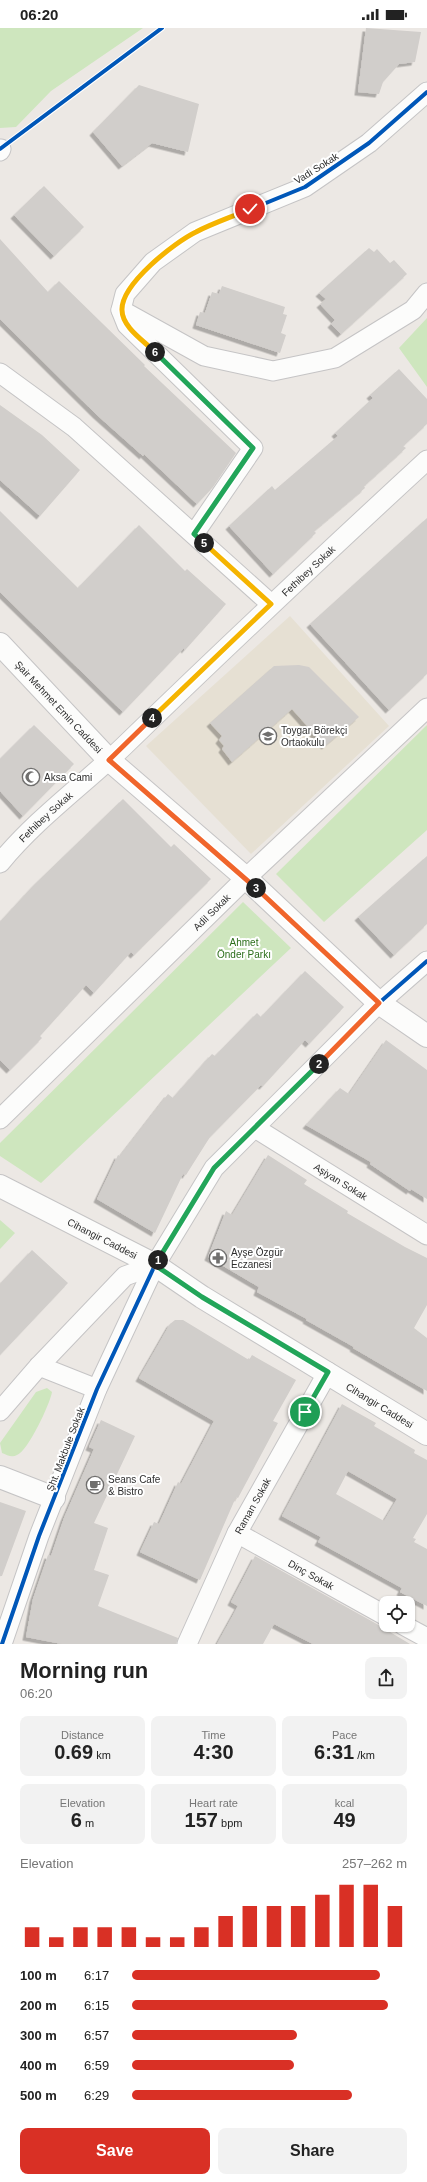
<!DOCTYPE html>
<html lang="en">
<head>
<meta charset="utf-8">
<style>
  body { margin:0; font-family:Helvetica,sans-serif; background:#f2f2f2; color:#222; height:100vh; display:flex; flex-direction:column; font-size:15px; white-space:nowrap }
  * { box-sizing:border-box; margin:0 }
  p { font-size:13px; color:#767676 }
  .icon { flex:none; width:22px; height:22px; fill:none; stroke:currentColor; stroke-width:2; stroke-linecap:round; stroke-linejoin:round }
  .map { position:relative; height:1616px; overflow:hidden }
  .drawer { display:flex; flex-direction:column; background:#fff; flex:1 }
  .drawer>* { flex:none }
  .fabs { position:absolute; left:379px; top:1568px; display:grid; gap:8px }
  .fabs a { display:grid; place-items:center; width:36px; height:36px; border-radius:8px; background:#fff; box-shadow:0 1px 3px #0004; font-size:20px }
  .pin { position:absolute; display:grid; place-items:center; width:34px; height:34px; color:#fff; margin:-17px; border:2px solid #fff; border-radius:50%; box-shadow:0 1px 4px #0007 }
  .km { position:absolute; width:20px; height:20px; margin:-10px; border-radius:50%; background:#222; color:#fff; font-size:11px; line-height:20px; text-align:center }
  .round { display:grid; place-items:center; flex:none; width:42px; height:42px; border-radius:8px; background:#f2f2f2 }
  .summary { display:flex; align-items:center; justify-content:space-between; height:68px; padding:0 20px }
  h1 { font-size:22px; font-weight:800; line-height:30px }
  .metrics { display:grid; grid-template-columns:repeat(3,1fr); gap:6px; height:68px; padding:4px 20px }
  .metrics div { display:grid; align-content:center; border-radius:8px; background:#f2f2f2; text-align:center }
  .metrics b { font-size:20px; font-weight:800 }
  .metrics small { font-size:11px; font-weight:400 }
  .metrics p { font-size:11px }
  .chart { height:112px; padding:8px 20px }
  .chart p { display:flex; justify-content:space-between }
  .chart svg { width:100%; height:72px; margin-top:4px; stroke:#d93025; stroke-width:6 }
  .primary-button { display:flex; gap:8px; margin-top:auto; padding:8px 20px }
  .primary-button a { flex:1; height:46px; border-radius:8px; background:#d93025; color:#fff; font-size:16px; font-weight:800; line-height:46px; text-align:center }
  .primary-button a+a { background:#f2f2f2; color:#222 }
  ul { padding:0 20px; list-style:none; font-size:13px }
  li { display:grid; grid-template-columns:64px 48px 1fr; align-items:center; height:30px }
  li i { height:10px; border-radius:5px; background:#d93025 }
  .status { display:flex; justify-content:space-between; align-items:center; height:28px; padding:0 20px; background:#fff; direction:ltr }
  .status svg { height:11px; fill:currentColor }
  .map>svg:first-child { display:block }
</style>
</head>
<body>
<div class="status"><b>06:20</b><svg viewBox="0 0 49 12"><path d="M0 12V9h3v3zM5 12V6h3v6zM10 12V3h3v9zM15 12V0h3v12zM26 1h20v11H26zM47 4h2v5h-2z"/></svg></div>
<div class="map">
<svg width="427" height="1616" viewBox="0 0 427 1616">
  <defs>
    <filter id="shadow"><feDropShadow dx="-3.5" dy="3.5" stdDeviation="0" flood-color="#0004"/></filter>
  </defs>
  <rect width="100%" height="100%" fill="#ece8e4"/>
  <path fill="#e6e0d3" d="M290,588L389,698L251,826L146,718Z"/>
  <path fill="#cee6be" d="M0,0H143L51,63L16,99L0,100Z
    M427,290V359L399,320Z
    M427,697V802L324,894L276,846Z
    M243,874L291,920L41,1155L0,1128V1115Z
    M0,1192L15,1205L0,1221Z
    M47,1360L52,1364C50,1376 28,1423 17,1427C12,1430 7,1427 2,1425L0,1415L36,1364Z"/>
  <path fill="#d1cecb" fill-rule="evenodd" filter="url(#shadow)" d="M366,0L421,4L415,34L399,36L383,54L379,66L358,64Z
    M139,57L199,76L188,124L152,115L122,138L93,104Z
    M44,158L84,199L54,228L14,187Z
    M0,211L48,264L59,253L145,337L144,338L236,425L213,459L197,476L144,426L143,428L97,387L0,291Z
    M369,220L374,224L377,221L390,235L394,232L407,246L341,306L331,296L335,292L320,276L326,271L319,265Z
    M222,258L285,279L283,286L287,287L281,305L286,307L280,325L196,297L200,284L205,285L212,264L219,266Z
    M399,341L427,371V396L403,418L406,420L364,458L365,460L314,503L316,505L273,546L229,498L272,458L275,462L338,408L335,405L373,370L370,367Z
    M0,377L42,407L80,442L40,488L0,452Z
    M0,483L78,560L139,497L185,543L187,541L226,576L185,622L184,620L123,684L0,564Z
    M427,490V646L389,682L310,596Z
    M299,637L309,639L359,689L325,718L292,681L232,734L222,721L224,718L219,712L222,708L210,695L274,638Z
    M34,697L74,736L23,788L0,763V731Z
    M123,771L171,819L174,816L211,851L134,927L131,924L94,965L86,957L40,1008L42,1010L10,1042L0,1032V894L35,856Z
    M427,828V896L394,927L358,889Z
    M305,943L344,979L309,1016L305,1012L263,1058L261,1057L210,1109L186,1147L183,1146L155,1205L97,1171L118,1127L120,1128L168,1066L173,1070L212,1026L215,1028L257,985L261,989Z
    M386,1012L427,1042V1171L411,1161L410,1163L370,1136L371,1134L306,1097L340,1060L349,1066Z
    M268,1127L307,1152L304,1156L348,1183L347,1185L405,1219L427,1230V1277L414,1300L427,1310V1363L353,1320L354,1319L306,1292L307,1291L257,1264L259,1259L208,1229L226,1183L232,1187Z
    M32,1222L68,1255L0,1327V1256Z
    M175,1292H183L249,1332L252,1327L296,1352L273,1393L278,1395L238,1470L236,1469L200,1552L140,1524L154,1494L159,1496L178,1454L181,1456L214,1393L139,1350L170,1296Z
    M342,1376L376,1395L374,1398L415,1422L414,1425L427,1432V1486L413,1510L416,1511L414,1514L427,1521V1578L400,1564L402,1560L318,1514L321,1509L282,1488ZM348,1443L397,1471L384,1493L336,1466Z
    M101,1392L135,1408L94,1495L108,1500L94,1542L109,1547L98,1578L178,1610L176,1616H62L26,1609L33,1571L48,1527L51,1528L64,1490L94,1421L89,1419Z
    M0,1474L26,1483L2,1548H0Z
    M255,1528L375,1595L410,1616H313L274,1596L263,1616H217L238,1578L231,1574Z"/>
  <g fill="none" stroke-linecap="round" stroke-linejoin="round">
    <defs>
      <g id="street">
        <path d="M0,123L1,121"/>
        <path d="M121,282L204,328L273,343L335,330L413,282L427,265"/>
        <path d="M0,345L74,399L271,576"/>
        <path d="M194,506L253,420L127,297L121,282L125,266L153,234L195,204L305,159L369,115L427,64"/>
        <path id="s1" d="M0,835C36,791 82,758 123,719C223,622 324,527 427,432"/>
        <path id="s2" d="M0,1091L246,850L427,680"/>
        <path id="s3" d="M255,1100L427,1207"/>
        <path d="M39,1338L97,1361"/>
        <path d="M0,1383L39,1338L125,1248L155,1237"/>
        <path id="s4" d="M237,1505L386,1588"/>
        <path d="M403,1597L427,1610"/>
        <path d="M2,1616L39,1508L97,1361L155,1237L214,1140L379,975L427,933"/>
        <path id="s5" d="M187,1616L237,1505L328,1344"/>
      </g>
      <g id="secondary">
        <path id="s6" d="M0,616L109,732L246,850L379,975L427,1008"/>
        <path id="s7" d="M0,1158L155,1237L202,1269L427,1406"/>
        <path d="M0,1449L54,1470"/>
      </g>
    </defs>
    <use href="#street" stroke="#c5c4c5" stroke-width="21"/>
    <use href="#secondary" stroke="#c5c4c5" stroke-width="24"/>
    <use href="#street" stroke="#fcfcfb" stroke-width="19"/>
    <use href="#secondary" stroke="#fcfcfb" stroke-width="22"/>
    <defs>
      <path id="cycleway" d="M0,121L162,0
        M194,506L253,420L127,297L121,282L125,266L153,234L195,204L305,159L369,115L427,64
        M2,1616L39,1508L97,1361L155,1237L214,1140L379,975L427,933"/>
    </defs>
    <use href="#cycleway" stroke="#fff" stroke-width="6"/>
    <use href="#cycleway" stroke="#0057b8" stroke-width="4"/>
  </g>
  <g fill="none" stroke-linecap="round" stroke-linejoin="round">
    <defs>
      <path id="split-1" d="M158,1232L155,1237L202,1269L328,1344L305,1384"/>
      <path id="split-2" d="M158,1232L214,1140L319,1036"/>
      <path id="split-3" d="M256,860L379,975L319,1036"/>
      <path id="split-4" d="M152,690L109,732L256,860"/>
      <path id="split-5" d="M152,690L271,576L204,515"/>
      <path id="split-6" d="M155,324L253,420L194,506L204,515"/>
      <path id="split-7" d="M155,324C144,313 122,299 122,282C121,256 175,214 196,204C213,195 232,189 250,181"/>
    </defs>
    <use href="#split-1" stroke="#fff" stroke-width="8"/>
    <use href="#split-2" stroke="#fff" stroke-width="8"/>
    <use href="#split-3" stroke="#fff" stroke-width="8"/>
    <use href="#split-4" stroke="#fff" stroke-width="8"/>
    <use href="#split-5" stroke="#fff" stroke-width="8"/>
    <use href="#split-6" stroke="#fff" stroke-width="8"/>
    <use href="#split-7" stroke="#fff" stroke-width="8"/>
    <use href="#split-1" stroke="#22a559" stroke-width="5"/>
    <use href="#split-2" stroke="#22a559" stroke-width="5"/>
    <use href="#split-3" stroke="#f0652b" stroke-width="5"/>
    <use href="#split-4" stroke="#f0652b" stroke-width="5"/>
    <use href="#split-5" stroke="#f5b400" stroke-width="5"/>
    <use href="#split-6" stroke="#22a559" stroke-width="5"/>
    <use href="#split-7" stroke="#f5b400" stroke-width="5"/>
  </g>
  <defs>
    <symbol id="school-ring" viewBox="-11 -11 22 22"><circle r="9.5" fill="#fff" stroke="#706f6e" stroke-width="1.5"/><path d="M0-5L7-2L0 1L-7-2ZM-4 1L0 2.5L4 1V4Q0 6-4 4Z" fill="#706f6e"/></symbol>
    <symbol id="mosque-ring" viewBox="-11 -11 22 22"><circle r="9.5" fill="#fff" stroke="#706f6e" stroke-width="1.5"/><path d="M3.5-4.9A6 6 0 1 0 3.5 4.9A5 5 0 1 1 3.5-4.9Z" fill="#706f6e"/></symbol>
    <symbol id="pharmacy-ring" viewBox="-11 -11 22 22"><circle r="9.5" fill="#fff" stroke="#706f6e" stroke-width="1.5"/><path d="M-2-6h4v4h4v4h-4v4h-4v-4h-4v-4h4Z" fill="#706f6e"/></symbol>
    <symbol id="cafe-ring" viewBox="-11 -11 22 22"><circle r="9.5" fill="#fff" stroke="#706f6e" stroke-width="1.5"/><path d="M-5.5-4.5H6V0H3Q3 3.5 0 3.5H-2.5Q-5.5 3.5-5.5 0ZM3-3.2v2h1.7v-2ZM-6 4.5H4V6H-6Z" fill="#706f6e"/></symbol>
  </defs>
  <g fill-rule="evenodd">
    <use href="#school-ring" x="258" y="698" width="20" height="20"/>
    <use href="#mosque-ring" x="21" y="739" width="20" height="20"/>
    <use href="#pharmacy-ring" x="208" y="1220" width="20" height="20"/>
    <use href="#cafe-ring" x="85" y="1447" width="20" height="20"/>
  </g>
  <g text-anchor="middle" stroke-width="4" stroke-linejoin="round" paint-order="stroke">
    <g font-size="10" fill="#2e2e2e" stroke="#fff">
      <text transform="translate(316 140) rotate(-32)" y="4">Vadi Sokak</text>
      <text dy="4" stroke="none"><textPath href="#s1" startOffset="425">Fethibey Sokak</textPath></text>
      <text dy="4" stroke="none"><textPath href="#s6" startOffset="86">Şair Mehmet Emin Caddesi</textPath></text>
      <text dy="4" stroke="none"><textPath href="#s1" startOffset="65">Fethibey Sokak</textPath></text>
      <text dy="4" stroke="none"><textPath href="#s2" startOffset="296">Adil Sokak</textPath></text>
      <text dy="4" stroke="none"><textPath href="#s3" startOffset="101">Aşiyan Sokak</textPath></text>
      <text dy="4" stroke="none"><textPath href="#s7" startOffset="115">Cihangir Caddesi</textPath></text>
      <text dy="4" stroke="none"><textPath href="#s7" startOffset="439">Cihangir Caddesi</textPath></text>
      <text transform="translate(65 1421) rotate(-69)" y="4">Şht. Makbule Sokak</text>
      <text dy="4" stroke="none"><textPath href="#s5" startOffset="153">Raman Sokak</textPath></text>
      <text dy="4" stroke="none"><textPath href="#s4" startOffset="85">Dinç Sokak</textPath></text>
    </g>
    <g font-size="10" fill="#2e2e2e" stroke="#fff" text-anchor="start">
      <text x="281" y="706">Toygar Börekçi<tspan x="281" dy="12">Ortaokulu</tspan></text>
      <text x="44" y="753">Aksa Cami</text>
      <text x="231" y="1228">Ayşe Özgür<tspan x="231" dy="12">Eczanesi</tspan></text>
      <text x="108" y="1455">Seans Cafe<tspan x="108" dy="12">&amp; Bistro</tspan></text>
    </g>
    <g font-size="10" fill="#2c6e1b" stroke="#fff">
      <text x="244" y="918">Ahmet<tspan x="244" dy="12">Önder Parkı</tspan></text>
    </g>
  </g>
</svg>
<div class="fabs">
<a><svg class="icon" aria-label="locate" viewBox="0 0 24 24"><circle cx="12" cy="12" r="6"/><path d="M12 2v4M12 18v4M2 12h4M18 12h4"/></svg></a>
</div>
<div class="pin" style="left:305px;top:1384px;background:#1e9e55"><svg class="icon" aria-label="arrive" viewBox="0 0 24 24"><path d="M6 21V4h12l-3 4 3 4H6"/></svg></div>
<div class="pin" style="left:250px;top:181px;background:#d93025"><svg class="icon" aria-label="check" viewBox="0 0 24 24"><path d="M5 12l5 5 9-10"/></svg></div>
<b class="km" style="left:158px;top:1232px">1</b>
<b class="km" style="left:319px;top:1036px">2</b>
<b class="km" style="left:256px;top:860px">3</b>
<b class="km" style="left:152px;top:690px">4</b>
<b class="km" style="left:204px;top:515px">5</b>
<b class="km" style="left:155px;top:324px">6</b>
</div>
<section class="drawer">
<div class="summary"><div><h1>Morning run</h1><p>06:20</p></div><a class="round"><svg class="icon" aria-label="share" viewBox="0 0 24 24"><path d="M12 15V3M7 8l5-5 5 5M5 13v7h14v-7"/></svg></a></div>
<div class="metrics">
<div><p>Distance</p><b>0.69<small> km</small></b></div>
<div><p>Time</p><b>4:30</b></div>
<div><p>Pace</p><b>6:31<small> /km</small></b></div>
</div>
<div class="metrics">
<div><p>Elevation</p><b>6<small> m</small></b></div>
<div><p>Heart rate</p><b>157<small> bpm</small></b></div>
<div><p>kcal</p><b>49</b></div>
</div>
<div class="chart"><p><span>Elevation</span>257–262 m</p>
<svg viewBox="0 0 160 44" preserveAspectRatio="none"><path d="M5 44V32M15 44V38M25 44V32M35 44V32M45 44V32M55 44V38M65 44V38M75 44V32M85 44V25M95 44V19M105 44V19M115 44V19M125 44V12M135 44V6M145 44V6M155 44V19"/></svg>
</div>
<ul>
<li><b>100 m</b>6:17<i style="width:90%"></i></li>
<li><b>200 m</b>6:15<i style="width:93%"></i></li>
<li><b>300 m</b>6:57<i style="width:60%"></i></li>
<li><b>400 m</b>6:59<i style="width:59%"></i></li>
<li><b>500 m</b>6:29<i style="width:80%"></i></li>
</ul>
<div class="primary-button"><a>Save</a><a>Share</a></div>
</section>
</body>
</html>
